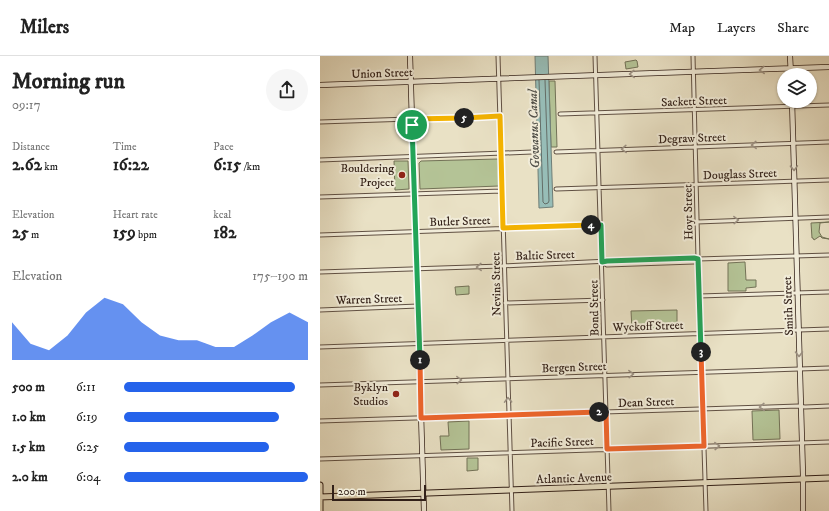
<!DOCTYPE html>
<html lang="en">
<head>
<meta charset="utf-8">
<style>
  body { margin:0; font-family:"IM FELL DW Pica",serif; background:#f6f6f6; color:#222; height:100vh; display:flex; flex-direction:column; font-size:15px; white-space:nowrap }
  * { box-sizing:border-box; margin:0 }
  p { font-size:13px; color:#767676 }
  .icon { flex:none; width:22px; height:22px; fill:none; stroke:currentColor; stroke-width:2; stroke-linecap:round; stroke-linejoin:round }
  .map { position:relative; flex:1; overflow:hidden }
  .panel { display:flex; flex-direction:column; background:#fff; width:320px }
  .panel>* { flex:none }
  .tools { position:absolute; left:457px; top:12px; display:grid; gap:8px }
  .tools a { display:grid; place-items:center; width:40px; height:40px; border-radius:50%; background:#fff; box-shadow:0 1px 3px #0004; font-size:20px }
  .scale { position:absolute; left:12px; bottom:10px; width:94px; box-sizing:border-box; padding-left:4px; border:2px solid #322018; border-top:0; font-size:11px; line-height:14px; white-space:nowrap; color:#322018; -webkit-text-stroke:3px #f1ecd9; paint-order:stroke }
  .pin { position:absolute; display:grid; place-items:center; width:34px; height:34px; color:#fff; margin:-17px; border:2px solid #fff; border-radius:50%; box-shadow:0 1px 4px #0007 }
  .km { position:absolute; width:20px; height:20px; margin:-10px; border-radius:50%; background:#222; color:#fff; font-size:11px; line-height:20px; text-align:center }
  .round { display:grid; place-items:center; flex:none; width:42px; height:42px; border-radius:21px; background:#f6f6f6 }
  .summary { display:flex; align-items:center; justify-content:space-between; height:68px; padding:0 12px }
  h1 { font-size:22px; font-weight:700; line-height:30px }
  .stats { display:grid; grid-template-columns:repeat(3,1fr); gap:6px; height:68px; padding:4px 12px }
  .stats div { display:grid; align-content:center }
  .stats b { font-size:17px; font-weight:700 }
  .stats small { font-size:11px; font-weight:400 }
  .stats p { font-size:11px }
  .chart { height:112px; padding:8px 12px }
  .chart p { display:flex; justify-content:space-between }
  .chart svg { width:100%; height:72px; margin-top:4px; fill:#2563eb; opacity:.7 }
  ul { padding:0 12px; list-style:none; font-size:13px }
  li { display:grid; grid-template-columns:64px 48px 1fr; align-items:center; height:30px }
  li i { height:10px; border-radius:5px; background:#2563eb }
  header { display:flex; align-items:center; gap:24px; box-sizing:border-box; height:56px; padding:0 20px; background:#fff; border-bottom:1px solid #e0e0e0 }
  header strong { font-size:19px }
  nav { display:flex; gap:22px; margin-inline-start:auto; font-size:14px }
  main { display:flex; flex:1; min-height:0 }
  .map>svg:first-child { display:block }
</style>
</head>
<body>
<header>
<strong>Milers</strong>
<nav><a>Map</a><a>Layers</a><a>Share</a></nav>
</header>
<main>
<section class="panel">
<div class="summary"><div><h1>Morning run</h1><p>09:17</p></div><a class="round"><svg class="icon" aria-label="share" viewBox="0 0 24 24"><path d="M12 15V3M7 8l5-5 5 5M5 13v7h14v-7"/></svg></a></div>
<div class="stats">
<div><p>Distance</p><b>2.62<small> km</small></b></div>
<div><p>Time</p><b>16:22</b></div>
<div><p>Pace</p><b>6:15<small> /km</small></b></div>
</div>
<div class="stats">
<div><p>Elevation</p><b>25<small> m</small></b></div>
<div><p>Heart rate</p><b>159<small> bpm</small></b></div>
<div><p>kcal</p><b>182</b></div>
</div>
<div class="chart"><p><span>Elevation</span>175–190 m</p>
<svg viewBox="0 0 160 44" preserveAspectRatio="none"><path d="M0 44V21L10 34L20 38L30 29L40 15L50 6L60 10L70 21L80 29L90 32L100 32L110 36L120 36L130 29L140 21L150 15L160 21V44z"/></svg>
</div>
<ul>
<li><b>500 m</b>6:11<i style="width:93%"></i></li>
<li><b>1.0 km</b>6:19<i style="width:84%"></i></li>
<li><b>1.5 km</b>6:25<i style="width:79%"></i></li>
<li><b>2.0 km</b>6:04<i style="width:100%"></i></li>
</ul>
</section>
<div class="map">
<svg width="509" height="455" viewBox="0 0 509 455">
  <rect width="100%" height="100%" fill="#e9e1c5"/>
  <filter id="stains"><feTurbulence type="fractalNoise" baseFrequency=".005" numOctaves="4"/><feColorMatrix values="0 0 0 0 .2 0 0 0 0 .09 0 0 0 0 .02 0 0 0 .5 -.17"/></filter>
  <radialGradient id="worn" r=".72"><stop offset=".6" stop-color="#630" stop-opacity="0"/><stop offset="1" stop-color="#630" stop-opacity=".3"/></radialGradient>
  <path fill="#b4c396" stroke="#737257" d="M316,4L317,5L318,11L306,13L305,6Z
    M229,25H235L237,91H231Z
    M178,103L179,130L100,133L99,107L101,105Z
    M88,105L89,133L75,134L74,105Z
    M509,166L500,167L499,176L502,181L509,183L502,182L500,180L494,184L493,182H492L491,167Z
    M425,206L426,224H436V231L426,232V235H408V207Z
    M149,230V238L136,239L135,231Z
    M357,254V273L312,274L311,255Z
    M459,354L460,383L433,384L432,355Z
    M149,365V393L121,394L120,380H129L128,366Z
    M147,402H158V414L147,415Z"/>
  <path fill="#97bdb7" stroke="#6f7e77" d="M215,0H228L233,151L219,152Z"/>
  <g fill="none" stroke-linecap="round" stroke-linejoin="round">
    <path stroke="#646e68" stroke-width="1" d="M219,24L223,146L225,148L228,147L229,145L225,24"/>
    <defs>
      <path id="street" d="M178,0L192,455
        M275,0L289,455
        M373,0L378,203L386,455
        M240,58L509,49
        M0,66L180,60
        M236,96L509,86
        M0,104L212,96
        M236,133L509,124
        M0,141L182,135
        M377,166L509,161
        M0,179L281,169
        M282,206L287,209L374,206L378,203
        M0,216L181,210L374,201L378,203L509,199
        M379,240L509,236
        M185,247L283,244
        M0,254L98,250
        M0,291L509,273
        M0,329L509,312
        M0,365L478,350L485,351L509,350
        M0,403L509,386"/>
      <path id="secondary" d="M90,0L104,455
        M470,0L471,19
        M0,29L509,11
        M472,45L483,419V455"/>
      <path id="primary" d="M0,429V455
        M0,441L509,422"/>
    </defs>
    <use href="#street" stroke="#605043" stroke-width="5"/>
    <use href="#secondary" stroke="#322018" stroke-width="6"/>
    <use href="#primary" stroke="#322018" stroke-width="7"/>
    <use href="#street" stroke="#f1ecd9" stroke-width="3"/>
    <use href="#secondary" stroke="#f1ecd9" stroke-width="4.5"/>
    <use href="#primary" stroke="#e9e1c5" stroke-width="5"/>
  </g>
  <defs><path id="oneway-chevron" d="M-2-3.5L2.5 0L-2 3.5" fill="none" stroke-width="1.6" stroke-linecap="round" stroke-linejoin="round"/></defs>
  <g stroke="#9b9082">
    <use href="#oneway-chevron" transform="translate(442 14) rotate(178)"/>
    <use href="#oneway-chevron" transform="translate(312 18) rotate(178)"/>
    <use href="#oneway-chevron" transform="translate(434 89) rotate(178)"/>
    <use href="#oneway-chevron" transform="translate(304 93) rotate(178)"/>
    <use href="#oneway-chevron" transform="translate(474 112) rotate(88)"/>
    <use href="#oneway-chevron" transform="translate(416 164) rotate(-2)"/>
    <use href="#oneway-chevron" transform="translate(159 211) rotate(178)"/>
    <use href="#oneway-chevron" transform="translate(479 298) rotate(89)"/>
    <use href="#oneway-chevron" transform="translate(311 318) rotate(-2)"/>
    <use href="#oneway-chevron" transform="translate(139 324) rotate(-2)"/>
    <use href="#oneway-chevron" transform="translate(188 344) rotate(-92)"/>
    <use href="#oneway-chevron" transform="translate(442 351) rotate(178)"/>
    <use href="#oneway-chevron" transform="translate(397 390) rotate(-2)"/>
  </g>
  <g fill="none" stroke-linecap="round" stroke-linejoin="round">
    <defs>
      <path id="split-1" d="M92,69L100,304"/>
      <path id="split-2" d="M100,304L101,362L279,356"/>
      <path id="split-3" d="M279,356H286L287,393L384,390L381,296"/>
      <path id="split-4" d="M271,169H281L282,206L287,205L374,202L378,203L381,296"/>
      <path id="split-5" d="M144,62L180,60L183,172L271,169"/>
      <path id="split-6" d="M92,69V63L144,62"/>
    </defs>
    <use href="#split-1" stroke="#fff" stroke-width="8"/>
    <use href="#split-2" stroke="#fff" stroke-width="8"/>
    <use href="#split-3" stroke="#fff" stroke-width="8"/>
    <use href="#split-4" stroke="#fff" stroke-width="8"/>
    <use href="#split-5" stroke="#fff" stroke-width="8"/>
    <use href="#split-6" stroke="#fff" stroke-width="8"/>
    <use href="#split-1" stroke="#22a559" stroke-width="5"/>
    <use href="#split-2" stroke="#f0652b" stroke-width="5"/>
    <use href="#split-3" stroke="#f0652b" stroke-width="5"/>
    <use href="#split-4" stroke="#22a559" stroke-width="5"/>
    <use href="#split-5" stroke="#f5b400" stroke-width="5"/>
    <use href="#split-6" stroke="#f5b400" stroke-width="5"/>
  </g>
  <g fill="#8f2418" stroke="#f1ecd9" stroke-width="1.5">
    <circle cx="82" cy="119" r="4"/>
    <circle cx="76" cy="338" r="4"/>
  </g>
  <g text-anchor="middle" stroke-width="4" stroke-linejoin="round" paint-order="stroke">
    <g font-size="12" fill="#322018" stroke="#f1ecd9">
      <text transform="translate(62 17) rotate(-2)" y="4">Union Street</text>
      <text transform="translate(374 45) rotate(-2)" y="4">Sackett Street</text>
      <text transform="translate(372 82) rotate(-2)" y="4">Degraw Street</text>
      <text transform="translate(420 118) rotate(-2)" y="4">Douglass Street</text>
      <text transform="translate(368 156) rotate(-91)" y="4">Hoyt Street</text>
      <text transform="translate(140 165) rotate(-2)" y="4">Butler Street</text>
      <text transform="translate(225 199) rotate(-2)" y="4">Baltic Street</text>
      <text transform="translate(176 228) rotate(-91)" y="4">Nevins Street</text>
      <text transform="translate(49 243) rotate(-2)" y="4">Warren Street</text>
      <text transform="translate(468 250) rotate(-92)" y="4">Smith Street</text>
      <text transform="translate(274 252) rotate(-91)" y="4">Bond Street</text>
      <text transform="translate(328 270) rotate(-2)" y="4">Wyckoff Street</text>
      <text transform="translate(254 311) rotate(-2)" y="4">Bergen Street</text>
      <text transform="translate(326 346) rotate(-2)" y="4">Dean Street</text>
      <text transform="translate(242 386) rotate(-2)" y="4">Pacific Street</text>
      <text transform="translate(254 422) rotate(-2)" y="4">Atlantic Avenue</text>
    </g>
    <g font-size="12" fill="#322018" stroke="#f1ecd9" text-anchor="end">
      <text x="74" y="116">Bouldering<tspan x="74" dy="14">Project</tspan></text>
      <text x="68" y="335">Byklyn<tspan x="68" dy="14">Studios</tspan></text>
    </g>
    <g font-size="13" font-style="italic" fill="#504f48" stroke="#f1ecd9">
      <text transform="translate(213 73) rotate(-92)" y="5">Gowanus Canal</text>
    </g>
  </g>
  <rect width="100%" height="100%" filter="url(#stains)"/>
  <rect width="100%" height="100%" fill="url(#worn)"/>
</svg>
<div class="tools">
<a><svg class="icon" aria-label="layers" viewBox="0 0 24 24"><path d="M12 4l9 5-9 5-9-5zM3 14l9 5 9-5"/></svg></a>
</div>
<div class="scale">200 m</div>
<div class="pin" style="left:92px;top:69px;background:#1e9e55"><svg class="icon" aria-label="arrive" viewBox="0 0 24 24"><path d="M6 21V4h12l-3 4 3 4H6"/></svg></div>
<b class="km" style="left:100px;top:304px">1</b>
<b class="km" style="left:279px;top:356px">2</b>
<b class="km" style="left:381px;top:296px">3</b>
<b class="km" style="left:271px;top:169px">4</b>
<b class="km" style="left:144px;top:62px">5</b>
</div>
</main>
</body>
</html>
